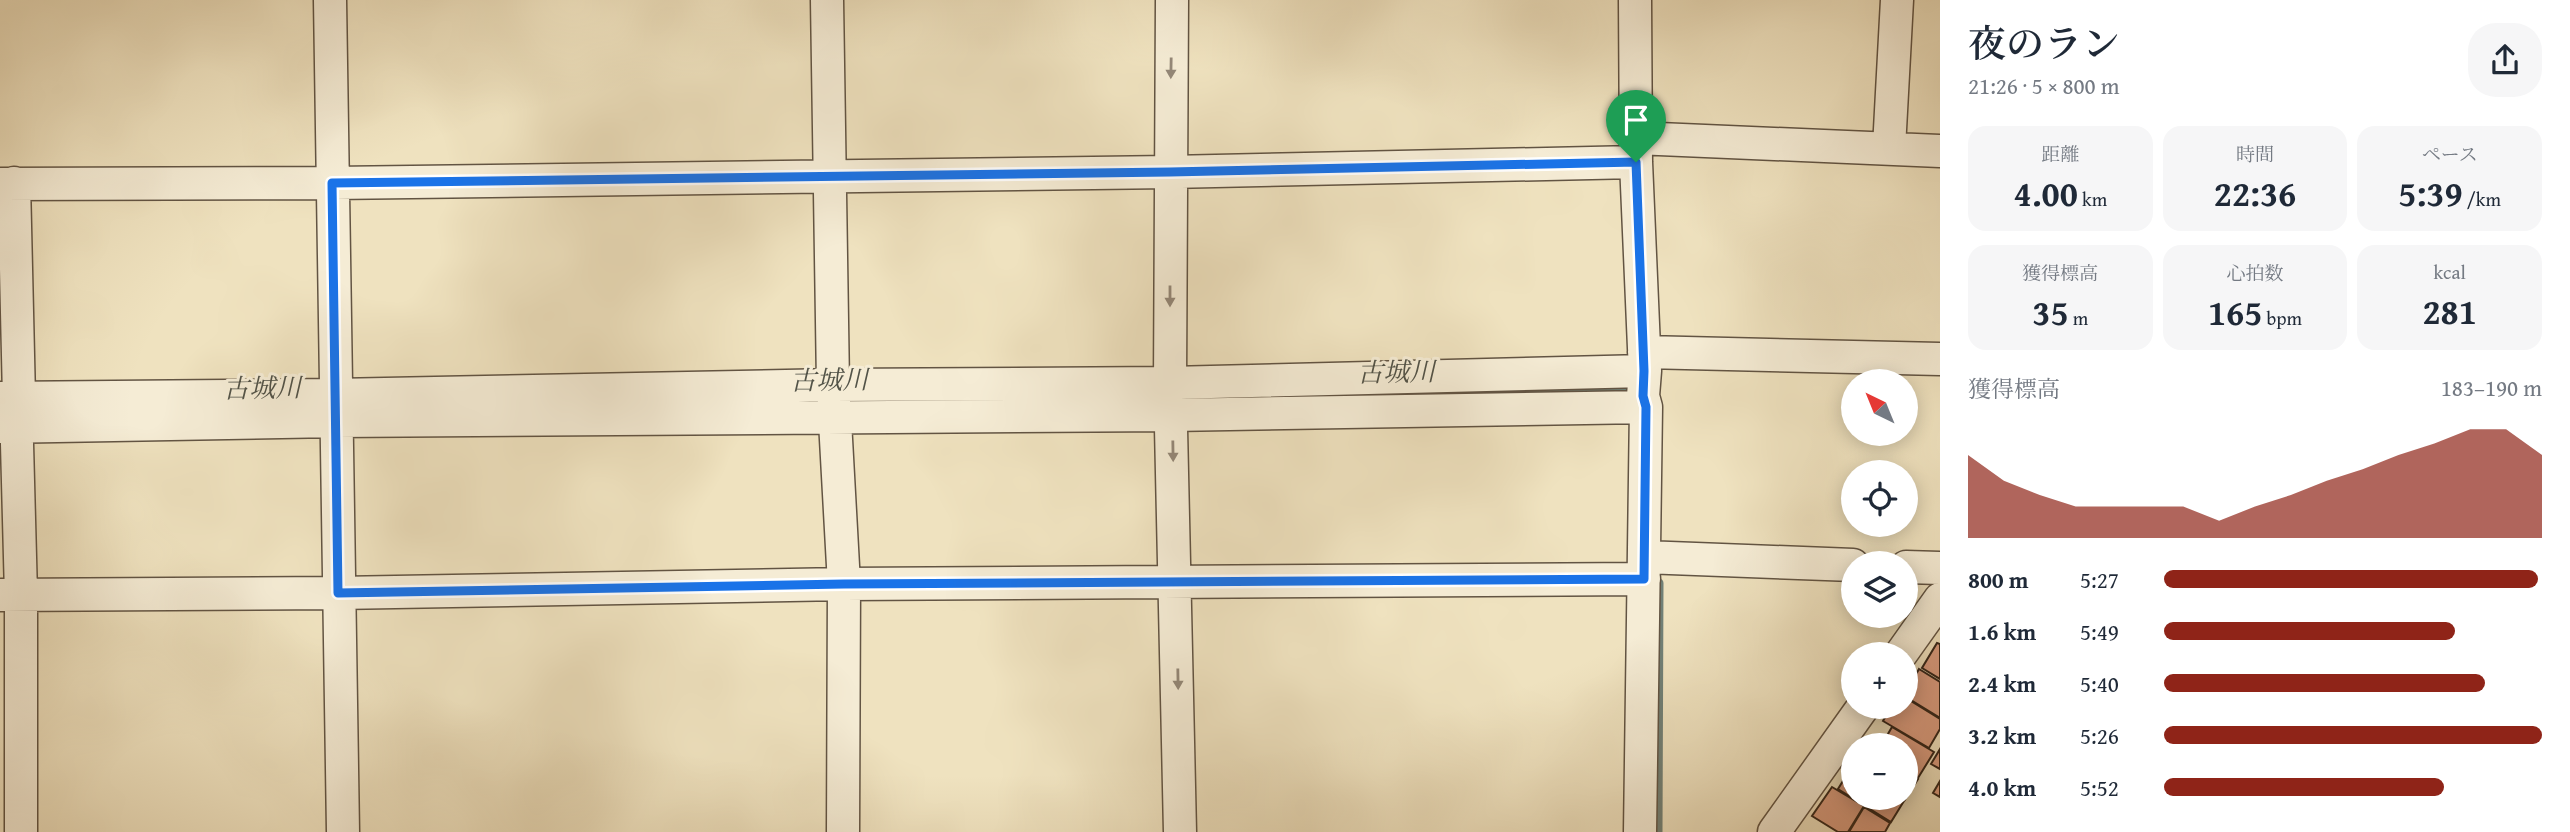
<!DOCTYPE html>
<html lang="ja">
<head>
<meta charset="utf-8">
<style>
  body { margin:0; font-family:"Gentium Book Plus","Noto Serif JP",serif; background:#f6f6f7; color:#1f2937; height:100vh; display:flex; flex-direction:column; font-size:26px; white-space:nowrap }
  * { box-sizing:border-box; margin:0 }
  p { font-size:23px; color:#747a83 }
  .icon { flex:none; width:38px; height:38px; fill:none; stroke:currentColor; stroke-width:2; stroke-linecap:round; stroke-linejoin:round }
  .map { position:relative; flex:1; overflow:hidden }
  .panel { display:flex; flex-direction:column; background:#fff; width:630px }
  .panel>* { flex:none }
  .needle { width:46px; rotate:317deg }
  .controls { position:absolute; left:1841px; top:369px; display:grid; gap:14px }
  .controls a { display:grid; place-items:center; width:77px; height:77px; border-radius:50%; background:#fff; box-shadow:0 4px 18px #0003; font-size:35px }
  .pin { position:absolute; display:grid; place-items:center; width:60px; height:60px; color:#fff; margin:-72px -30px; border-radius:50% 50% 50% 0; rotate:-45deg; box-shadow:0 0 7px #0007 }
  .pin .icon { rotate:45deg }
  .round { display:grid; place-items:center; flex:none; width:74px; height:74px; border-radius:28px; background:#f6f6f7 }
  .overview { display:flex; align-items:center; justify-content:space-between; height:119px; padding:0 28px }
  h1 { font-size:38px; font-weight:600; line-height:52px }
  .stats { display:grid; grid-template-columns:repeat(3,1fr); gap:10px; height:119px; padding:7px 28px }
  .stats div { display:grid; align-content:center; border-radius:18px; background:#f6f6f7; text-align:center }
  .stats b { font-size:35px; font-weight:600 }
  .stats small { font-size:19px; font-weight:400 }
  .stats p { font-size:19px }
  .chart { height:196px; padding:14px 28px }
  .chart p { display:flex; justify-content:space-between }
  .chart svg { width:100%; height:126px; margin-top:7px; fill:#8f2418; opacity:.7 }
  ul { padding:0 28px; list-style:none; font-size:23px }
  li { display:grid; grid-template-columns:112px 84px 1fr; align-items:center; height:52px }
  li i { height:18px; border-radius:9px; background:#8f2418 }
  main { display:flex; flex:1; min-height:0 }
  .map>svg:first-child { display:block }
</style>
</head>
<body>
<main>
<div class="map">
<svg width="1940" height="832" viewBox="0 0 1940 832">
  <rect width="100%" height="100%" fill="#efe2bf"/>
  <filter id="stains"><feTurbulence type="fractalNoise" baseFrequency=".00286" numOctaves="4"/><feColorMatrix values="0 0 0 0 .2 0 0 0 0 .09 0 0 0 0 .02 0 0 0 .5 -.17"/></filter>
  <radialGradient id="worn" r=".72"><stop offset=".6" stop-color="#630" stop-opacity="0"/><stop offset="1" stop-color="#630" stop-opacity=".3"/></radialGradient>
  <g fill="none" stroke-linecap="round" stroke-linejoin="round">
    <path stroke="#718076" stroke-width="9" d="M1335,394L1640,390
      M758,402L912,400
      M1658,832L1659,583"/>
  </g>
  <path fill="#d99c80" stroke="#33251a" stroke-width="2" d="M1937,643L1940,644V679L1922,668Z
    M1919,669L1940,682V718L1906,697V692Z
    M1906,698L1940,719V729L1929,748L1883,721L1891,707H1906Z
    M1892,727L1934,752L1918,778L1906,771V746H1881Z
    M1940,749V769L1931,764Z
    M1851,768L1853,770V798H1858L1857,801L1838,789Z
    M1906,772L1918,779L1906,798Z
    M1940,781V797L1933,793Z
    M1832,787L1864,806L1848,832H1838L1812,816Z
    M1859,798H1898L1904,801L1891,822L1857,801Z
    M1864,807L1890,823L1885,832H1849Z"/>
  <g fill="none" stroke-linecap="round" stroke-linejoin="round">
    <defs>
      <path id="minor" d="M330,0L343,832
        M827,0L833,385L844,584L843,832
        M1172,0L1170,383L1180,832
        M1635,0L1636,162L1645,371L1643,396L1646,407L1640,832
        M1636,138L1940,151
        M1889,148L1897,0
        M14,183L19,398
        M0,184L333,183L1170,172L1636,162
        M1644,352L1940,359
        M0,398L335,395L833,385L1170,383L1645,371
        M16,406L21,595V832
        M0,427L336,421L1172,415L1646,407
        M1644,557L1853,565
        M1906,567L1940,568
        M0,595L338,593L844,584L1644,579
        M1901,654L1940,599
        M1774,832L1863,707"/>
    </defs>
    <use href="#minor" stroke="#625443" stroke-width="35"/>
    <use href="#minor" stroke="#f5ecd5" stroke-width="32"/>
  </g>
  <defs><path id="oneway-solid" d="M-6-.8H1V-3.2L6.5 0L1 3.2V.8H-6Z" transform="scale(1.75)"/></defs>
  <g fill="#948878">
    <use href="#oneway-solid" transform="translate(1171 68) rotate(91)"/>
    <use href="#oneway-solid" transform="translate(1170 296) rotate(90)"/>
    <use href="#oneway-solid" transform="translate(1173 451) rotate(89)"/>
    <use href="#oneway-solid" transform="translate(1178 679) rotate(89)"/>
  </g>
  <g fill="none" stroke-linecap="round" stroke-linejoin="round">
    <defs>
      <path id="route" d="M1636,162L1644,371L1643,396L1646,407L1644,579L844,584L338,593L332,183L1170,172Z"/>
    </defs>
    <use href="#route" stroke="#fff" stroke-width="14"/>
    <use href="#route" stroke="#1a73e8" stroke-width="9"/>
  </g>
  <g text-anchor="middle" stroke-width="6" stroke-linejoin="round" paint-order="stroke">
    <g font-size="26" font-style="italic" fill="#525348" stroke="#f5ecd5">
      <text transform="translate(1396 372) rotate(-1)" y="9">古城川</text>
      <text transform="translate(829 380) rotate(-1)" y="9">古城川</text>
      <text transform="translate(262 388) rotate(-1)" y="9">古城川</text>
    </g>
  </g>
  <rect width="100%" height="100%" filter="url(#stains)"/>
  <rect width="100%" height="100%" fill="url(#worn)"/>
</svg>
<div class="controls">
<a><svg class="needle" viewBox="-14 -14 28 28"><path d="M0-13l5 13h-10z" fill="#e53935"/><path d="M0 13l5-13h-10z" fill="#747a83"/></svg></a>
<a><svg class="icon" aria-label="locate" viewBox="0 0 24 24"><circle cx="12" cy="12" r="6"/><path d="M12 2v4M12 18v4M2 12h4M18 12h4"/></svg></a>
<a><svg class="icon" aria-label="layers" viewBox="0 0 24 24"><path d="M12 4l9 5-9 5-9-5zM3 14l9 5 9-5"/></svg></a>
<a>+</a>
<a>−</a>
</div>
<div class="pin" style="left:1636px;top:162px;background:#1e9e55"><svg class="icon" aria-label="arrive" viewBox="0 0 24 24"><path d="M6 21V4h12l-3 4 3 4H6"/></svg></div>
</div>
<section class="panel">
<div class="overview"><div><h1>夜のラン</h1><p>21:26 · 5 × 800 m</p></div><a class="round"><svg class="icon" aria-label="share" viewBox="0 0 24 24"><path d="M12 15V3M7 8l5-5 5 5M5 13v7h14v-7"/></svg></a></div>
<div class="stats">
<div><p>距離</p><b>4.00<small> km</small></b></div>
<div><p>時間</p><b>22:36</b></div>
<div><p>ペース</p><b>5:39<small> /km</small></b></div>
</div>
<div class="stats">
<div><p>獲得標高</p><b>35<small> m</small></b></div>
<div><p>心拍数</p><b>165<small> bpm</small></b></div>
<div><p>kcal</p><b>281</b></div>
</div>
<div class="chart"><p><span>獲得標高</span>183–190 m</p>
<svg viewBox="0 0 160 44" preserveAspectRatio="none"><path d="M0 44V15L10 24L20 29L30 33L40 33L50 33L60 33L70 38L80 33L90 29L100 24L110 20L120 15L130 11L140 6L150 6L160 15V44z"/></svg>
</div>
<ul>
<li><b>800 m</b>5:27<i style="width:99%"></i></li>
<li><b>1.6 km</b>5:49<i style="width:77%"></i></li>
<li><b>2.4 km</b>5:40<i style="width:85%"></i></li>
<li><b>3.2 km</b>5:26<i style="width:100%"></i></li>
<li><b>4.0 km</b>5:52<i style="width:74%"></i></li>
</ul>
</section>
</main>
</body>
</html>
